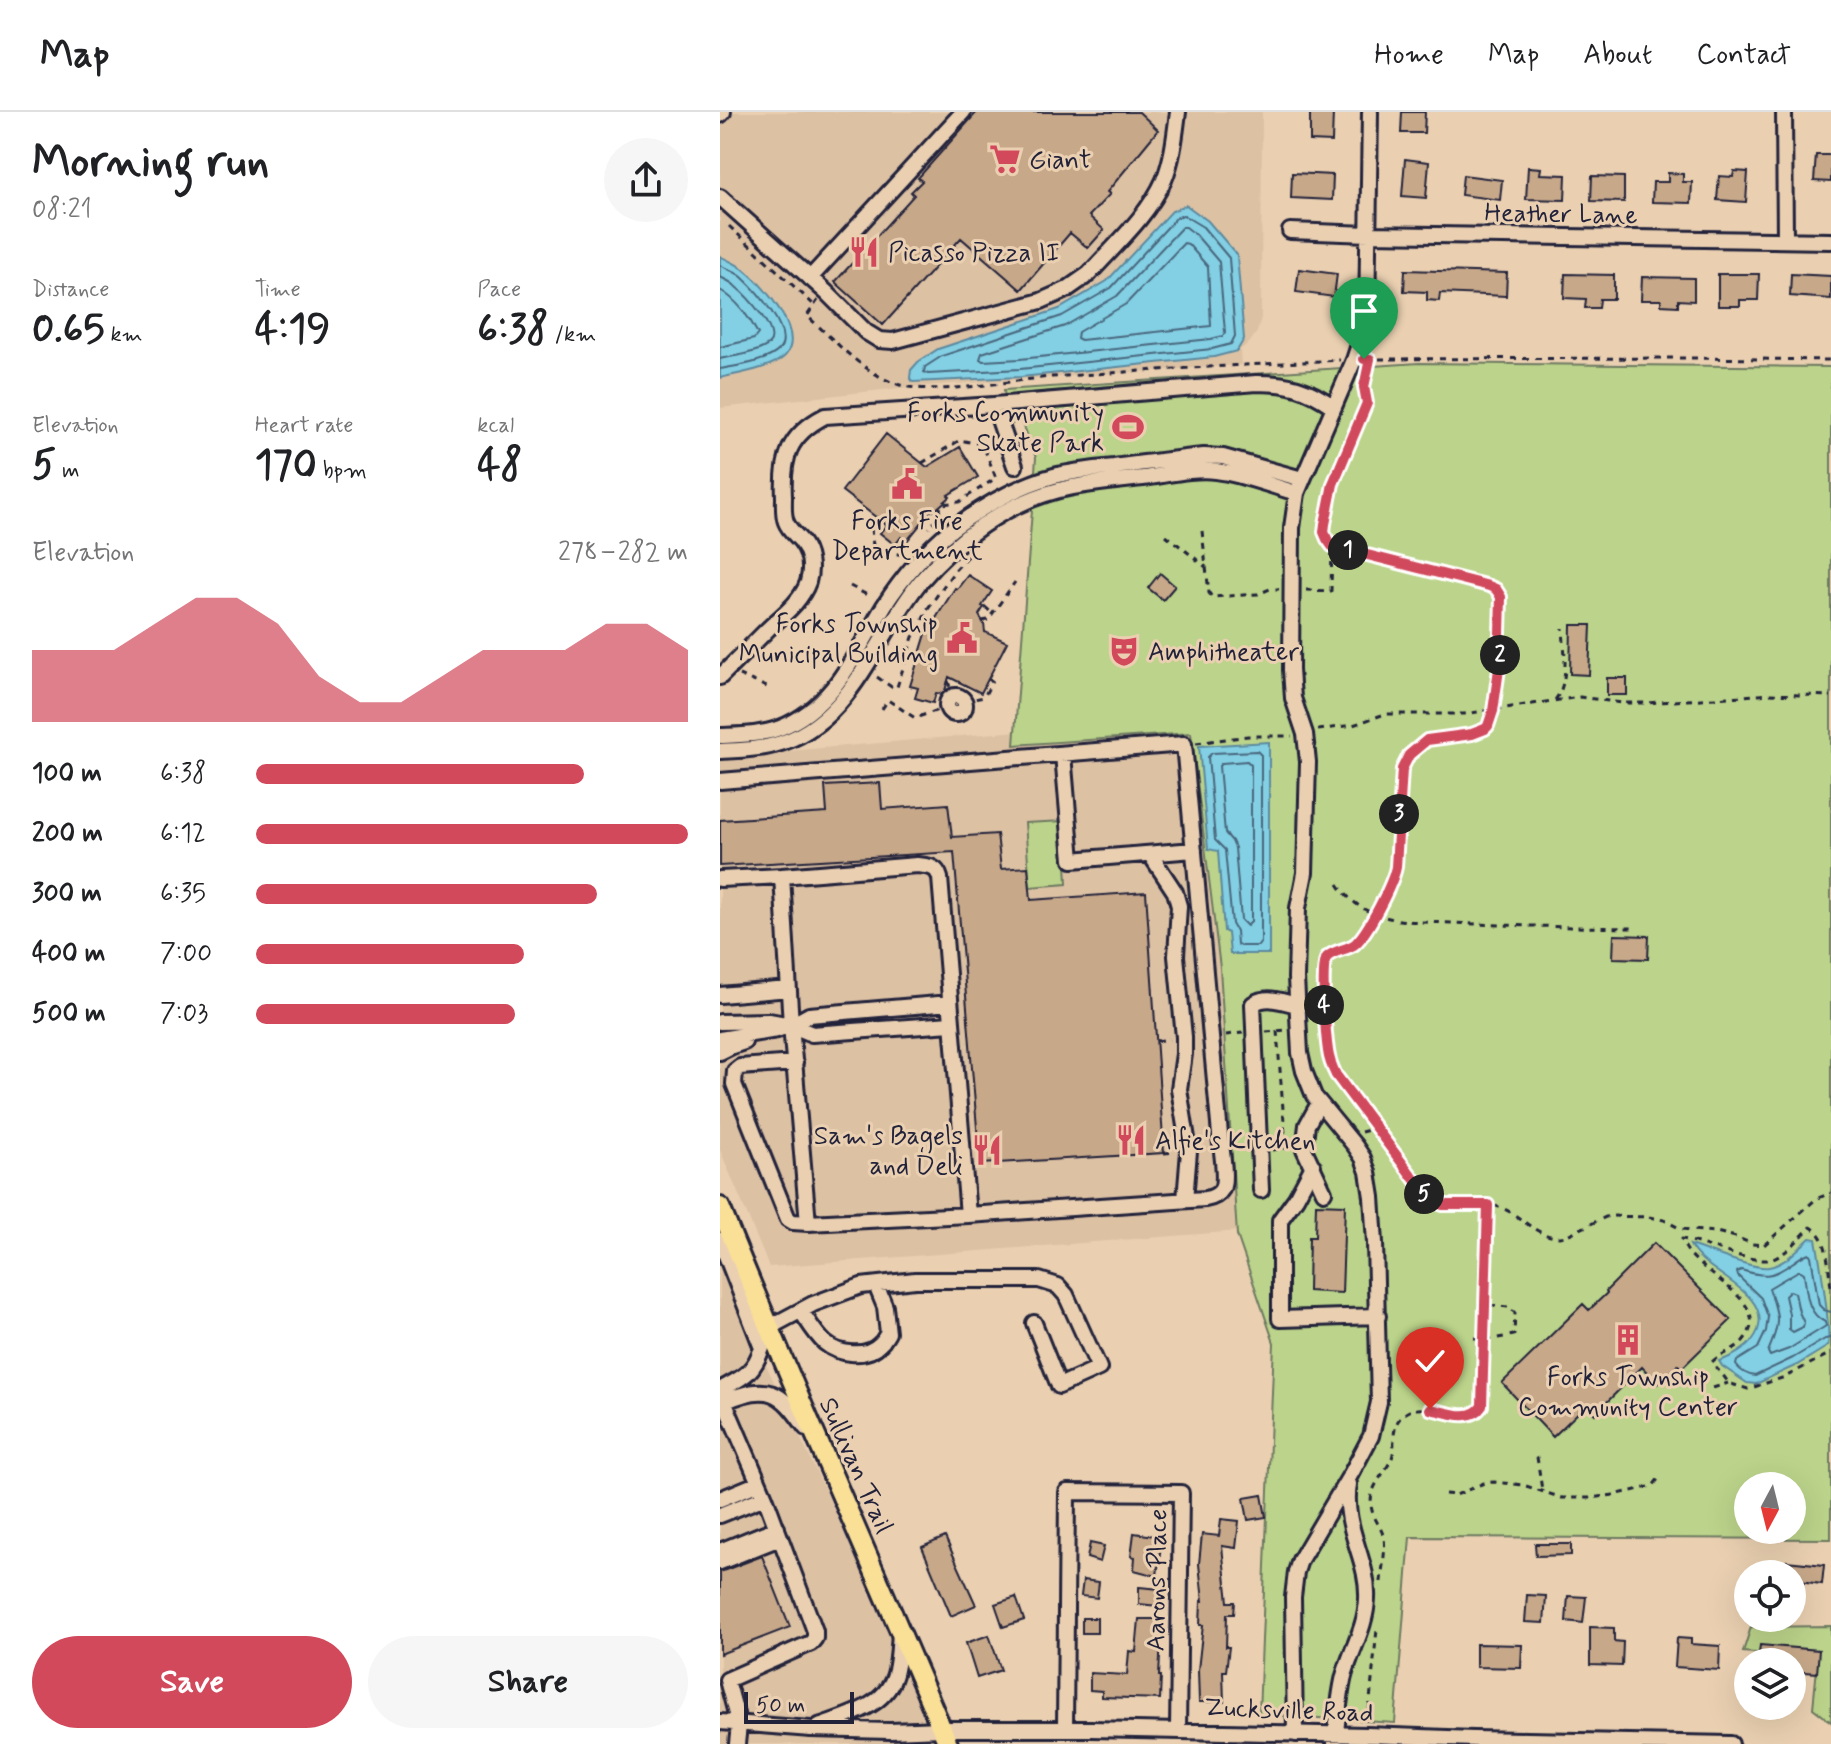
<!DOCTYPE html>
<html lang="en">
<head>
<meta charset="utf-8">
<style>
  body { margin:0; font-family:Mynerve,sans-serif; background:#f6f6f6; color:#202124; height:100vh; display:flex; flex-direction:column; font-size:30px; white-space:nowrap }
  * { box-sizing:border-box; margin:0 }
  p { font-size:26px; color:#757577 }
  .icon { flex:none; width:44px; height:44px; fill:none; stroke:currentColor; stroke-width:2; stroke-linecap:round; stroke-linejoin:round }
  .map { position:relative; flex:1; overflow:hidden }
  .details { display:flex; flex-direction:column; background:#fff; width:720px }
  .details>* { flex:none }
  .needle { width:52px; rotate:187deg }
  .fabs { position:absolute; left:1014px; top:1360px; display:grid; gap:16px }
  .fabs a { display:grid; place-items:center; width:72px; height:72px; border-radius:50%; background:#fff; box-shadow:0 8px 32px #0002; font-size:40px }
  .scale { position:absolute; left:24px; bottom:20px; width:110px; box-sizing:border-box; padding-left:8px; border:4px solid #22223b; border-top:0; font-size:22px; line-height:28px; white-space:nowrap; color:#22223b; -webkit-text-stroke:6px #ead0b1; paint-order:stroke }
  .pin { position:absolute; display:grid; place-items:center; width:68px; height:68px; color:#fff; margin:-82px -34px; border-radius:50% 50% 50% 0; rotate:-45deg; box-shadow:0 0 8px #0007 }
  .pin .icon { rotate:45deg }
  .km { position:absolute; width:40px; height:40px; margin:-20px; border-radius:50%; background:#222; color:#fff; font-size:22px; line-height:40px; text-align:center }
  .round { display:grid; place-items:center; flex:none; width:84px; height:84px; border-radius:42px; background:#f6f6f6 }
  .summary { display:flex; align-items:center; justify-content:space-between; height:136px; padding:0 32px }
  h1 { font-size:44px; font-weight:700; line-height:60px }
  .stats { display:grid; grid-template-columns:repeat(3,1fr); gap:12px; height:136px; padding:8px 32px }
  .stats div { display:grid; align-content:center }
  .stats b { font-size:40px; font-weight:700 }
  .stats small { font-size:22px; font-weight:400 }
  .stats p { font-size:22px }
  .chart { height:224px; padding:16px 32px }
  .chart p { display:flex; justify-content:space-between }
  .chart svg { width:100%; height:144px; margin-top:8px; fill:#d1495b; opacity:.7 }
  .primary-button { display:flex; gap:16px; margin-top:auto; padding:16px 32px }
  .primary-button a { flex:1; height:92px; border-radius:48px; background:#d1495b; color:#fff; font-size:32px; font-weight:700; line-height:92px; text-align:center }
  .primary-button a+a { background:#f6f6f6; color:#202124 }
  ul { padding:0 32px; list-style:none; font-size:26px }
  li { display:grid; grid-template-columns:128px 96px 1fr; align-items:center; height:60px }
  li i { height:20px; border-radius:10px; background:#d1495b }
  header { display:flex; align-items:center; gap:48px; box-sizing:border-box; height:112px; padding:0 40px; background:#fff; border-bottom:2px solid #e0e0e0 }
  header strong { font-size:38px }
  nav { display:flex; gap:44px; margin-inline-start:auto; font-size:28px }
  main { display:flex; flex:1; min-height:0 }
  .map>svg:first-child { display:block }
</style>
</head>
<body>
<header>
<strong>Map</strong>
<nav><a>Home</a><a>Map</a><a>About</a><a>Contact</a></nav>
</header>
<main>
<section class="details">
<div class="summary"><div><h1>Morning run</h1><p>08:21</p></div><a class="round"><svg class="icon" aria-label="share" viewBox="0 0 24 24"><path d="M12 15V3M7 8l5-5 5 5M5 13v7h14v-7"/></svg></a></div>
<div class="stats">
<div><p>Distance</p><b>0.65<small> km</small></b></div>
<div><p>Time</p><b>4:19</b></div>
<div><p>Pace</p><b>6:38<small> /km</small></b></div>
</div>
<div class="stats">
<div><p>Elevation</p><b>5<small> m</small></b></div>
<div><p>Heart rate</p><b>170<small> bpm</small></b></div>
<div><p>kcal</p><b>48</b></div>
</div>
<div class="chart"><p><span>Elevation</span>278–282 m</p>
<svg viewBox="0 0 160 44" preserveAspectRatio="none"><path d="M0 44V22L10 22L20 22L30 14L40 6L50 6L60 14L70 30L80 38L90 38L100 30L110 22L120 22L130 22L140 14L150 14L160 22V44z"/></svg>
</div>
<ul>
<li><b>100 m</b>6:38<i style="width:76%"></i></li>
<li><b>200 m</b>6:12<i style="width:100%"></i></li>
<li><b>300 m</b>6:35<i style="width:79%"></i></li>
<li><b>400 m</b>7:00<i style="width:62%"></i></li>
<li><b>500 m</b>7:03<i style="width:60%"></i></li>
</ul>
<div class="primary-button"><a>Save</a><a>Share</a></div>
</section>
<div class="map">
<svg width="1111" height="1632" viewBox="0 0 1111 1632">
  <rect width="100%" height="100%" fill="#ead0b1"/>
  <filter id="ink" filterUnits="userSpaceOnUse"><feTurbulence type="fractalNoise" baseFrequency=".0125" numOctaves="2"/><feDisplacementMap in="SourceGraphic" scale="16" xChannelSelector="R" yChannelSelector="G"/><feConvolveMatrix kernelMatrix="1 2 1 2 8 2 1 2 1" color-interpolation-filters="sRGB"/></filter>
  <g filter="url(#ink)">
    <path fill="#dcc1a3" d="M0,0H542L541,206L537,220L530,230L520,238L521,253L189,275L0,296Z
      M481,603L545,1117L49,1155L0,1038V645Z
      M0,1155L224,1631L257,1632H0Z"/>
    <path fill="#bbd38a" stroke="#6e7a62" stroke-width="2" fill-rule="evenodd" d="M699,251L1111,255V1427L690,1425L675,1611L539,1602L554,1231L517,1123L500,856L471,621L294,633L316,346L302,309L288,313L284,278ZM1028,1374H1072V1418H1028Z
      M344,709L347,772L310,775L305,711Z
      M1111,1514V1610L1093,1596L1098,1546L1023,1540L1031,1515Z"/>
    <path fill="#83cfe3" stroke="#5c8aa0" stroke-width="2" d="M466,93L488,109L517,143L524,227L517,239L494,245L301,265L193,270L190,266L191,258L198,250L218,237L339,197L387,169L452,99Z
      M0,144C9,149 20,153 27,160C44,174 86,221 65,244C53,256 16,262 0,266Z
      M549,630V842H510L508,821L504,819L498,739L488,737L479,634Z
      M1090,1126L1096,1127C1100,1149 1111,1216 1108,1234L1077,1253L1036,1272L1027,1271L1002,1254L999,1249C1015,1244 1032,1234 1038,1218C1051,1179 984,1162 970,1133C986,1138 1035,1158 1049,1155C1064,1153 1079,1136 1090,1126Z"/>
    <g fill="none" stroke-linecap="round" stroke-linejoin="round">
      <path stroke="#49677e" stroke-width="2" d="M463,103L483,115L509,146L515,224L511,232L492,237L300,257L208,262L204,260L205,255L222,244L342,204L391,176L456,106Z
        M462,115H466L476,123L499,150L505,220L503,224L491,227L300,247L263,249L260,247L262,241L345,214L397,184Z
        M464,131L468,132L488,155L491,214L361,228L357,226L358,220L406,192Z
        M0,153C7,157 16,160 22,165C35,177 75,220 59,238C48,250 15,254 0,257
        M0,165C6,168 12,170 16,175C26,183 61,220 49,232C40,241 12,244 0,247
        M0,178C16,187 30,206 38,222L34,227L0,235
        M537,639L541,643V830L538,834H521L517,832L516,819L512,812L505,738L495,728L488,645L492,641Z
        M527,649L531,653V810L527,814L521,808L515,736L512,729L505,721L499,654L502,651Z
        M1078,1159H1081L1084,1161C1087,1180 1086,1201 1105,1210L1106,1214L1069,1237L1050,1244L1048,1240C1061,1210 1059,1205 1049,1176Z
        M1070,1179L1075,1181L1079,1200L1084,1211L1083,1215L1073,1220L1069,1217V1202L1065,1184Z
        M1111,1200L1104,1198L1099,1193L1091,1144L1089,1141C1083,1143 1078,1147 1072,1151C1052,1166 1043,1165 1021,1158L1017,1160L1018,1164L1041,1186L1048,1205L1046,1219L1038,1236L1017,1249L1016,1253C1020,1259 1028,1263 1035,1264L1073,1246L1105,1227L1111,1226"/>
    </g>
    <path fill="#c7a889" stroke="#22223b" stroke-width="2" d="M257,0H419L438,18L387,80L390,82L369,104L384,118L368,136L350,121L301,178L241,126L163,213L115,170L194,83L191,80L202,69L198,66Z
      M590,0H613L612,30L590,29Z
      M682,0H705L704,21H681Z
      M1096,43H1111V70L1094,69Z
      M685,47L709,50L706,86L682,84Z
      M808,55L821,56L820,62L846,63L845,88L806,87Z
      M1014,59L1028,60L1026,90L997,88L999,64L1013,65Z
      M572,61L613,63L612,88L571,86Z
      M948,61L963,62V70H972L971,91L932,90L933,70H948Z
      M743,63L782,68L780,88L741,83Z
      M872,64L904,65V90L871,89Z
      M579,157L617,162L614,185L576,180Z
      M685,158L787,161L786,184L720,181L719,189L707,188V180L684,179Z
      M845,162L894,163V187H880L879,196H865L866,187L844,186Z
      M998,162H1039L1038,188H1020V194H998Z
      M1071,162L1111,164V187L1070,184Z
      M922,165L974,166V189L958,188V194L941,193V188H921Z
      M166,322L207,355L240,335L258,365L228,383L230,385L214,399L212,398L187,429L181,425L175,433L160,421L166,413L122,379Z
      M440,461L455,474L443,488L428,476Z
      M248,463L272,479L262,494L264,495L259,503L264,512L265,520L287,530L261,581L229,565L224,582L216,581L213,591L195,586L198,576L190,574L206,522L235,476L237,477Z
      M851,513H871L869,563L850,562Z
      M887,566H907V583H887Z
      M160,671L162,697L228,692L232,725L277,722L281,757L308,755L311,788L426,780L444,1041L260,1052L234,740L0,754V708L107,701L105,674Z
      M894,823L929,824L928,847L893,846Z
      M596,1092L625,1093L622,1181L588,1179L589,1125H595Z
      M934,1131L1011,1208L962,1256L958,1253L938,1272L922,1255L875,1302L866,1293L833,1325L782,1271L863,1192L869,1198L887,1181L886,1179Z
      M542,1383L546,1405L528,1408L524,1386Z
      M501,1407L519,1409L516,1436L502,1434L508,1490H515L514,1502H507L506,1535H509L506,1559H503L504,1590H479L478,1558L483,1513H480L481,1489H483L479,1452L482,1422L499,1424Z
      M414,1421L442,1425L437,1464L414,1458L415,1445L411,1444Z
      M225,1425L256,1493L231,1504L202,1435Z
      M370,1431L384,1434L380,1450L367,1446Z
      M815,1432H851V1443L816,1444Z
      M42,1444L70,1515L0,1542V1460Z
      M1066,1449L1104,1453L1102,1472L1072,1468V1462H1064Z
      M363,1468L379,1470L377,1486L361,1484Z
      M419,1475L440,1477L438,1494L419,1492Z
      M807,1483L826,1484L824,1511L805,1510Z
      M848,1484L866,1485L863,1511L846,1509Z
      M296,1485L304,1508L283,1515L275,1492Z
      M362,1506H377V1521H362Z
      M419,1507H442L439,1564H441L440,1587L382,1585V1579L370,1578V1561L407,1563L409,1539L416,1540Z
      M870,1515L894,1516V1529L903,1530L902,1554L870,1553Z
      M269,1523L281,1558L257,1566L246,1531Z
      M957,1526L971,1527V1532L1000,1534L999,1558L955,1555Z
      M756,1532L802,1533L801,1556L756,1555Z
      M1040,1533L1099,1538L1097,1561L1072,1559V1550H1038Z"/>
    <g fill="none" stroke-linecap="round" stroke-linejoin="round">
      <defs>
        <path id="minor" d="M1064,0L1065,128
          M0,3L3,0
          M0,85L106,180L146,220L159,228L173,229L321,189L346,178L369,162C395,133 428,104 444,68C453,46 455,23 458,0
          M570,119L649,122L1111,129
          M90,166L243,0
          M274,293L295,354
          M0,565C16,549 32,533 48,517C63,503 81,490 88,470C92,456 90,441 81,429C76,423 69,418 66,410C63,402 64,393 64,385C62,346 68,323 105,304L274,293L536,271C569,271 587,276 614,295
          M227 593a9 9 0 1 1 18 0a9 9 0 1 1-18 0Z
          M0,624C20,623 41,623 60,616C114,595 136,540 164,494C182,466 206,438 232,417C263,394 297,374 334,364C353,359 374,357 394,355C424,351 454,347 484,344L503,345L582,367
          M0,639C18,638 37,638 54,633C132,613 154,526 200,470C236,427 285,392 339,378C367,371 395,369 423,366C446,363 473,356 496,359C523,362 551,374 577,381
          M343,642L352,748L474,738
          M0,669L464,632L500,1023C501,1036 507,1066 502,1077C498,1084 492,1086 485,1087L248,1103
          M430,742L455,780L459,794L456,844L464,925V942L459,977L469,1039L465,1088
          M197,753C208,754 217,754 220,766L248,1103L88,1111L71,913L62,764Z
          M0,767L62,764
          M0,883L69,877
          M0,910L49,909L71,913L89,903L230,891
          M0,927L57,918L71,913L92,922L231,912
          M0,940L12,934L24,930
          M75,951L20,955L15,959L14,972L68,1107L73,1110L88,1111
          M599,991L587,1013L584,1037L604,1080
          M593,1054L576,1086L560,1108V1207L658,1204
          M541,1078L533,892C546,883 562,889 577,893
          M0,1128L42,1236C33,1262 23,1265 0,1278
          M81,1199C88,1209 95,1222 105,1231C119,1243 147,1246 160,1232C164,1229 165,1225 168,1221L165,1195L156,1173
          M48,1216L93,1192L141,1174L195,1168H319L338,1174L346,1183L379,1256L339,1274L314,1211
          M0,1280L45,1385L95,1519V1526L91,1531L7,1568L19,1613L17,1632
          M4,1290C48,1270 61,1279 86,1316
          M0,1387L39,1371
          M0,1403L45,1385
          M0,1439L57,1416
          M0,1450L60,1426
          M0,1610L91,1617L170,1619L221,1617H371L647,1623L754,1627L1011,1632
          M99,1614C129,1603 169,1594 176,1558C179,1545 179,1532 180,1520
          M345,1617L347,1380L461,1381L458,1618
          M575,1622L573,1485L576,1460L580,1448L632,1360L651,1324L659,1290L655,1131L652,1085L648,1060L643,1046L635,1034L594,984L584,959L580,941L576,866L578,796L585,761L588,650L585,622L573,586L571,558L572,416L577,381L634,248L647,208L650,0
          M615,1632C617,1611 619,1584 624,1564C631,1538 646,1515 647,1487C649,1447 622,1417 629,1372"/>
        <path id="major" d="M0,1095C72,1276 153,1452 228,1632"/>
      </defs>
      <use href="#minor" stroke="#22223b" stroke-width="20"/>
      <use href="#major" stroke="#22223b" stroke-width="24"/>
      <path stroke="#22223b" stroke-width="3" stroke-dasharray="6 6" stroke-linecap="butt" d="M9,114L94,193
        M98,188L87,204C115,228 143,262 180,273C219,284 290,268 332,265C428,258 524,253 620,248
        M647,247L969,246L1111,248
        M650,250L644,275L647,291L613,372L605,412L604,420L607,427L612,434L620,436L769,474L776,477L781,485C780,516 783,594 765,617C735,631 694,615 682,657L676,755C672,773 650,816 637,830C627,839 611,838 605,850C604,882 601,935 616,963L710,1088C732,1100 761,1086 784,1097C804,1106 822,1130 845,1124L888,1104L929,1105L944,1108L961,1117L996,1120L1016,1125L1032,1132L1044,1133L1096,1087L1111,1081
        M202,351L240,328L263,333L276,366L239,390L222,392L216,408L209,416
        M158,407L151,417L154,442H184
        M482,419L489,481L492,485L538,482L550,477H559
        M446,423L486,455
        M130,474L151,485
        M586,478L611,479L612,434
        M265,495L273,502
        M262,509L268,508L295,470
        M19,563L49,576
        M157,565L173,576L177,575L193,525L201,513L206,499L235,458L249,443
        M228,569L233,585
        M240,585L246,573
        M835,588C850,569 844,539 843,516
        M244,589L264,585L272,569L268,567
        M162,597L168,588L195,606L227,595
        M598,618L633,613L665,602H744L860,585L902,591H926L1050,582L1111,584
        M476,631L528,624H572
        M618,772C627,786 639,796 655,802C680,811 708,810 734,811C794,814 853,815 913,816
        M557,919L566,1036
        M546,920L567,918
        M506,923L523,921
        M437,929L449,927
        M641,1020L657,1016
        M552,1038L572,1035
        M444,1041L454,1040
        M1111,1174C1107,1153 1110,1127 1091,1115C1080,1125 1068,1141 1053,1147C1034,1153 984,1131 962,1127C968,1161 1059,1187 1023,1229C1014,1239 1001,1241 992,1250C997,1259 1004,1262 1008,1271L1028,1277L1065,1265L1111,1241
        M754,1226L773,1227L794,1223L795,1201L789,1195L755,1192
        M993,1276L1008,1271
        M817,1345L822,1378
        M725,1382L736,1383L764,1371L774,1370L803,1373L842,1386H870L894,1383L933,1374L941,1363
        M661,1470C662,1456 666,1440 664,1426C661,1413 651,1405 651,1391C651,1372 665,1362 672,1346C676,1334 671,1321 678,1309C681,1304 686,1300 692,1298C714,1291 749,1316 762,1294L768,1093
        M648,1609L657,1517"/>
      <use href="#minor" stroke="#ead0b1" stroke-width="14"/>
      <use href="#major" stroke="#fadf96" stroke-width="18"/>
    </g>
  </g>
  <g fill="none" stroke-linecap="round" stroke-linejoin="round" filter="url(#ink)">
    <defs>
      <path id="route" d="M644,247H650L644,275L647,291L613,372L605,412L604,420L607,427L612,434L620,436L769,474L776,477L781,485L779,557L773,599L768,614L765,617L752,622L707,628L689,643L682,657L676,755C673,771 648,821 635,832C627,838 614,838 607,845C600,854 606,925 608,939C609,947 612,955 616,963L710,1088L723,1093H768L762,1294C751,1311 727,1300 710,1297"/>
    </defs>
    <use href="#route" stroke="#fff" stroke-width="16"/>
    <use href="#route" stroke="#d1495b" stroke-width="10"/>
  </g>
  <defs>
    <symbol id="supermarket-bare" viewBox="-9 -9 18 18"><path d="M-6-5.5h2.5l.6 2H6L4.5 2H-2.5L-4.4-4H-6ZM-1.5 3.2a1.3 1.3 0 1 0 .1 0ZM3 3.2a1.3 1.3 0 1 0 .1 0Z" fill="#d1495b" stroke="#ead0b1" stroke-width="2.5" paint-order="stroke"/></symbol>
    <symbol id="restaurant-bare" viewBox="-9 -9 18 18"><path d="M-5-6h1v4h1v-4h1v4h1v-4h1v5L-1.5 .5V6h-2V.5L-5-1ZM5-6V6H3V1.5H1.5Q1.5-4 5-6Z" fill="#d1495b" stroke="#ead0b1" stroke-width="2.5" paint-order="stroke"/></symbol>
    <symbol id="stadium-bare" viewBox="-9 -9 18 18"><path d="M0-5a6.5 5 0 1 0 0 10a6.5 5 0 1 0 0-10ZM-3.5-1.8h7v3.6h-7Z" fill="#d1495b" stroke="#ead0b1" stroke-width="2.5" paint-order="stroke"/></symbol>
    <symbol id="civic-bare" viewBox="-9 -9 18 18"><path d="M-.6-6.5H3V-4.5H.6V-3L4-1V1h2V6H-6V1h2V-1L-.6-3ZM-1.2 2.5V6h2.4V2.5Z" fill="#d1495b" stroke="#ead0b1" stroke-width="2.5" paint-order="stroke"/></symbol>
    <symbol id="theatre-bare" viewBox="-9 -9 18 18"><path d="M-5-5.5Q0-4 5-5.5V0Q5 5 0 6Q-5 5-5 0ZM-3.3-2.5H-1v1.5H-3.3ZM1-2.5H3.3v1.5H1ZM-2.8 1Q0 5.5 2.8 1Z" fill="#d1495b" stroke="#ead0b1" stroke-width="2.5" paint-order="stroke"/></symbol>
    <symbol id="building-bare" viewBox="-9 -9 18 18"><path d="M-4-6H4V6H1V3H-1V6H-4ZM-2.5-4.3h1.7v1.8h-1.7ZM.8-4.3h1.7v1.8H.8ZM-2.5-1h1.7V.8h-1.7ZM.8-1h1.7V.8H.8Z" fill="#d1495b" stroke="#ead0b1" stroke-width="2.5" paint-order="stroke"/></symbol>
  </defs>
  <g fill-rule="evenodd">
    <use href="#supermarket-bare" x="263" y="25" width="44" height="44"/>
    <use href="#restaurant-bare" x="122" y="118" width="44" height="44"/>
    <use href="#stadium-bare" x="386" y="293" width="44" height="44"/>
    <use href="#civic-bare" x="165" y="350" width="44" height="44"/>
    <use href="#civic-bare" x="220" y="504" width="44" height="44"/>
    <use href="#theatre-bare" x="382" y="517" width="44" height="44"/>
    <use href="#restaurant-bare" x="389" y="1006" width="44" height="44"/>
    <use href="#restaurant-bare" x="245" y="1016" width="44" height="44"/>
    <use href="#building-bare" x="886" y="1206" width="44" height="44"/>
  </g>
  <g text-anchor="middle" stroke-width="6" stroke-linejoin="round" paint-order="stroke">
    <g font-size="26" fill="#22223b" stroke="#ead0b1" text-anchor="start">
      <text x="309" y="56">Giant</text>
      <text x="168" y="149">Picasso Pizza II</text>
      <text x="384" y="309" text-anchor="end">Forks Community<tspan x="384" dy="30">Skate Park</tspan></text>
      <text x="187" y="417" text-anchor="middle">Forks Fire<tspan x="187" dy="30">Department</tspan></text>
      <text x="218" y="520" text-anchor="end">Forks Township<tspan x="218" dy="30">Municipal Building</tspan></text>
      <text x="428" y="548">Amphitheater</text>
      <text x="243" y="1032" text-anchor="end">Sam's Bagels<tspan x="243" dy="30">and Deli</tspan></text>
      <text x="435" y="1037">Alfie's Kitchen</text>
      <text x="908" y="1273" text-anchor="middle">Forks Township<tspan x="908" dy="30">Community Center</tspan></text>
    </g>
    <g font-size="26" fill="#22223b" stroke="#ead0b1">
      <text transform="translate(841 101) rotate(1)" y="9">Heather Lane</text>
      <text transform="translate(137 1353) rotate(66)" y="9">Sullivan Trail</text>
      <text transform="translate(436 1468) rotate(-89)" y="9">Aarons Place</text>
      <text transform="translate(569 1597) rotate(2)" y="9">Zucksville Road</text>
    </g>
  </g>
</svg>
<div class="fabs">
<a><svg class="needle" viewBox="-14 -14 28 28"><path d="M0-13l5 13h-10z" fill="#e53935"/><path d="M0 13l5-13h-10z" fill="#757577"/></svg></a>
<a><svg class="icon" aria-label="locate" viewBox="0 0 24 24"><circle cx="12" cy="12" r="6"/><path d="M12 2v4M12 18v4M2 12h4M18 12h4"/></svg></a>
<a><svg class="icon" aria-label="layers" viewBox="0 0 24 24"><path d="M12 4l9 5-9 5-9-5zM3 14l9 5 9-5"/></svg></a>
</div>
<div class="scale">50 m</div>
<div class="pin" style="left:644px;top:247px;background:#1e9e55"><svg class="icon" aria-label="arrive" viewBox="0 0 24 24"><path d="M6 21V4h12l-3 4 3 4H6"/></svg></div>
<div class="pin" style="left:710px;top:1297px;background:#d93025"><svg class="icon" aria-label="check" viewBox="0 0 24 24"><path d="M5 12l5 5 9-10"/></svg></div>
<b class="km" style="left:628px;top:438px">1</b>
<b class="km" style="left:780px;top:543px">2</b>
<b class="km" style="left:679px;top:702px">3</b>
<b class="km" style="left:604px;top:893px">4</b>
<b class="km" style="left:704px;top:1082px">5</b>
</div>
</main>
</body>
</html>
